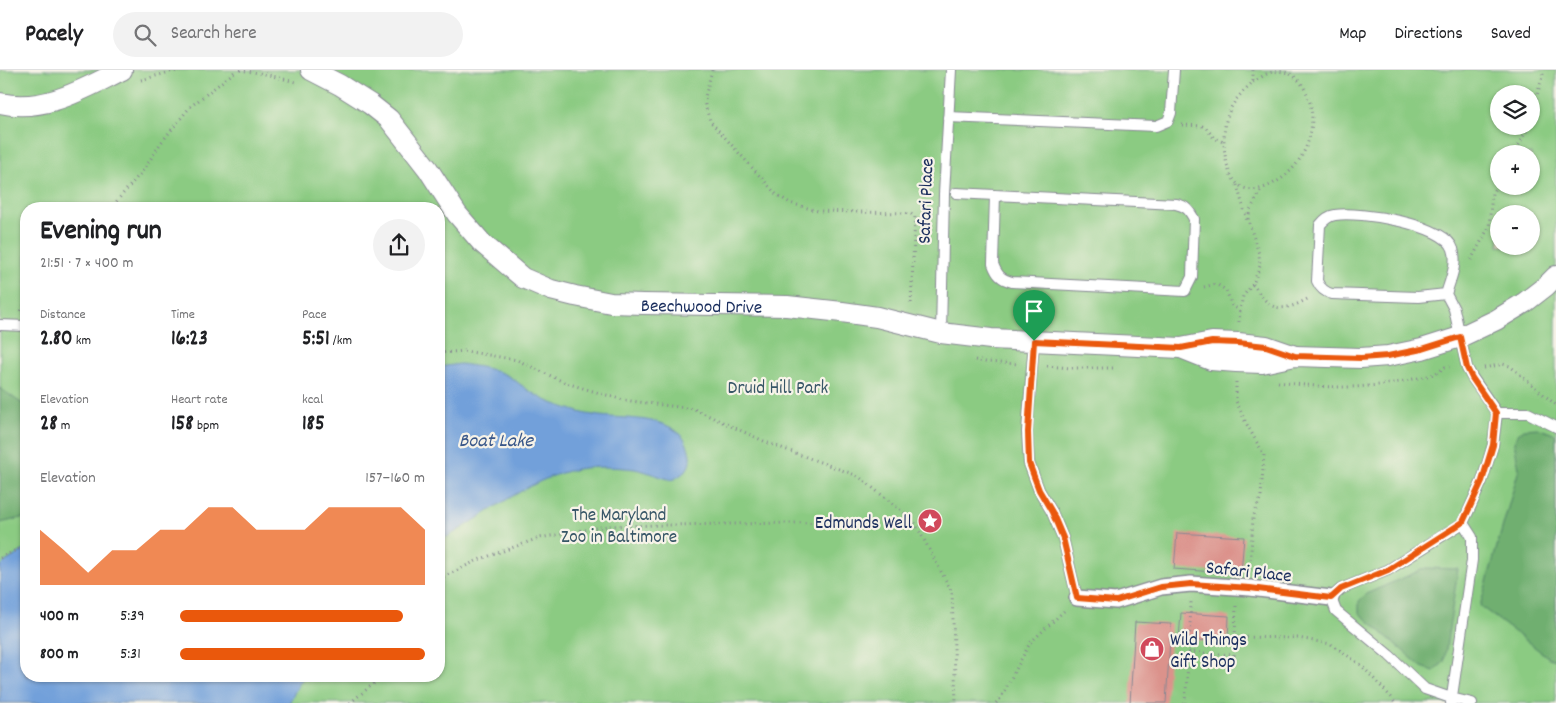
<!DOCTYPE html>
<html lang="en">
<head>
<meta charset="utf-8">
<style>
  body { margin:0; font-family:Dekko,sans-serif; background:#f2f2f2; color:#202124; height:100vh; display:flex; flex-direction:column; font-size:19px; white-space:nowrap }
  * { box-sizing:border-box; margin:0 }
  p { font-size:16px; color:#757577 }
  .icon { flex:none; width:28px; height:28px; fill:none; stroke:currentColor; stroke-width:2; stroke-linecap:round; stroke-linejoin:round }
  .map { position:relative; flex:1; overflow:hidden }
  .details { position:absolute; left:20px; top:132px; width:425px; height:480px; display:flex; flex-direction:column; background:#fff; border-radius:20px; box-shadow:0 1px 4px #0004 }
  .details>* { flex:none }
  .fabs { position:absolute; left:1490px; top:15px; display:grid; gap:10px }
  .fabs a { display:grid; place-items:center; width:50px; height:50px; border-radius:50%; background:#fff; box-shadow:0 1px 4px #0004; font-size:25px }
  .pin { position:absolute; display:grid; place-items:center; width:42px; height:42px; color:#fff; margin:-51px -21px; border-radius:50% 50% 50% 0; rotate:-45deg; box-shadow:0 0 5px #0007 }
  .pin .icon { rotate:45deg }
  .round { display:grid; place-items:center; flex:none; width:52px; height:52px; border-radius:26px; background:#f2f2f2 }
  .overview { display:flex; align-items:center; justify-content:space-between; height:85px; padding:0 20px }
  h1 { font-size:28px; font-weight:700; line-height:38px }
  .metrics { display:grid; grid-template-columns:repeat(3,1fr); gap:8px; height:85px; padding:5px 20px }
  .metrics div { display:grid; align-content:center }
  .metrics b { font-size:21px; font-weight:700 }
  .metrics small { font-size:14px; font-weight:400 }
  .metrics p { font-size:14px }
  .chart { height:140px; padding:10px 20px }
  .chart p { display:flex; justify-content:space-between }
  .chart svg { width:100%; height:90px; margin-top:5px; fill:#ea580c; opacity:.7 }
  ul { padding:0 20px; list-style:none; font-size:16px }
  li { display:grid; grid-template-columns:80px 60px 1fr; align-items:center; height:38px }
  li i { height:12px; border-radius:6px; background:#ea580c }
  header { display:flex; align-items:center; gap:30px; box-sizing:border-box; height:70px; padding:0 25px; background:#fff; border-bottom:1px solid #e0e0e0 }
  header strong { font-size:24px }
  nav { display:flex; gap:28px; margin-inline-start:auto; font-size:18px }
  .search { width:350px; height:45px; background:#f2f2f2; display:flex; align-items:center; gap:12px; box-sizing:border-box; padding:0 18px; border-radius:28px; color:#757577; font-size:19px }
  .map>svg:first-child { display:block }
</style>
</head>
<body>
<header>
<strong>Pacely</strong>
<div class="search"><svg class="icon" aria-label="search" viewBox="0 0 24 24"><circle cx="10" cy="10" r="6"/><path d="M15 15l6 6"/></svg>Search here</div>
<nav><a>Map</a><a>Directions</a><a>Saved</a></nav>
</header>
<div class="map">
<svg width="1556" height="633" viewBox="0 0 1556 633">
  <rect width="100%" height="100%" fill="#f7f3e8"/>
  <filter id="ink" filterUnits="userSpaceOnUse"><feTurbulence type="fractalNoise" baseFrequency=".02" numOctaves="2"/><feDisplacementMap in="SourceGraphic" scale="10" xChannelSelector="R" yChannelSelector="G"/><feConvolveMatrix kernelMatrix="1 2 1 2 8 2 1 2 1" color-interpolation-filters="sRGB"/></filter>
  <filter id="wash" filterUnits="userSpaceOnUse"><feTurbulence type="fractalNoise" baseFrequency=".0096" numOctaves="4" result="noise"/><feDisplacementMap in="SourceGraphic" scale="20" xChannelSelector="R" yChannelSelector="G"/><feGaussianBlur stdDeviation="1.12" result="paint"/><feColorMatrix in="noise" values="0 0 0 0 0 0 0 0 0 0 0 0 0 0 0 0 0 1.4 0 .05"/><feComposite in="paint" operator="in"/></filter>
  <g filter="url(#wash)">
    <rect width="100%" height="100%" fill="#f3e1c7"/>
    <path fill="#8bcb82" stroke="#537d70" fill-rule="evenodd" d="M0,0H1556V633H0ZM1499,24H1531V56H1499ZM1499,84H1531V116H1499ZM26,139H439V606H26ZM1499,144H1531V176H1499Z"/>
    <path fill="#70af70" stroke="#466f67" d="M0,318L21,333H26V447L0,453Z
      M1538,358L1556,365V590L1549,588L1480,536L1519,399L1514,372L1519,363L1524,359Z
      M1426,498L1458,499L1444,592L1434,601L1422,597L1359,543V531L1366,524Z"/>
    <path fill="#72a0da" stroke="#46689c" d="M460,294C475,296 490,298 504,304C515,309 525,319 536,325C545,331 557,335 567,338C576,341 584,344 593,345C623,351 684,341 690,385C692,399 682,405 672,410C659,407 647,401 635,399C618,397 593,396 577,399C527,409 485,447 441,470L439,464V297Z
      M26,479V606H305L300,612L289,633H0V497L5,492Z"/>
    <g id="blocks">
      <path fill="#db928b" d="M1177,463L1244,467L1241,504L1174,499Z
        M1181,543L1229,546L1228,572L1179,569Z
        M1135,552L1171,554L1166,633H1130Z"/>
    </g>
  </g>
  <g filter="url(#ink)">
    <use href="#blocks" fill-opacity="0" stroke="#878892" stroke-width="1"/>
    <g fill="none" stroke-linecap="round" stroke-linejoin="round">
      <defs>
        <path id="service" d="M948,47L1156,56L1168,51L1171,43L1174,0
          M956,123L1176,134C1186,136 1189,140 1194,149L1192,207L1185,221L1012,212C1001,209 997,205 993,194L995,125
          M1446,224L1418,227L1332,224C1324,222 1320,218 1317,211L1320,155C1324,150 1328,146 1335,145C1359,141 1445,154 1453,179C1458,193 1450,211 1446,224L1454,239L1467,298L1472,307L1497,343L1493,375L1482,411L1463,453L1388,500L1341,519L1331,528L1336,541L1389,585L1425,619L1451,628L1472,633
          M0,255L26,256
          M941,263L944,124L951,0
          M1034,271L1027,362L1029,393L1039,420L1052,442L1063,468L1077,528
          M1497,343H1528L1556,357
          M1451,633L1472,490V467L1463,453"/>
        <path id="pedestrian" d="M1077,528L1116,531L1161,517L1191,514L1250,518L1331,528"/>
        <g id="minor">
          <path id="s1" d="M311,0L340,15L370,34L389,49L428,99L457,144L482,173L523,208L551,220L575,226L611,233L643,234L787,236L842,242L877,247L941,263L991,269L1181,278L1212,272L1238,273L1266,276L1295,286"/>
          <path d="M0,33C45,43 83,19 122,0"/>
          <path d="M1181,278L1211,290L1236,292L1262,293L1295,286L1361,288L1388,286L1422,279L1460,267L1496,250L1524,233L1546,216L1556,206"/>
        </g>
      </defs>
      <use href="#service" stroke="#878892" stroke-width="12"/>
      <use href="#pedestrian" stroke="#878892" stroke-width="18"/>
      <use href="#minor" stroke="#878892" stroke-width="22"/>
      <path stroke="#878892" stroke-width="3" stroke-dasharray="1 4" stroke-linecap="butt" d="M240,0L265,4L295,12
        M712,0L705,27V35L710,51L776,124L790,133L818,141L903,143L911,144L915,147L911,235
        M141,10L170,2L184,0
        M1253,12C1259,9 1266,3 1273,2C1284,0 1293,4 1300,12C1325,44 1308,96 1274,113C1265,118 1255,122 1244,118C1222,110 1220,60 1229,42C1234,30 1243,21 1253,12V0
        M1531,48L1544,0
        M1182,55L1202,56L1206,58L1214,68L1223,72
        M1514,84L1529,56
        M1237,115L1247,150
        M110,139L145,98L160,74L190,37L237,0
        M1471,190L1489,157L1492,123L1499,112
        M1253,214C1257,220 1262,228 1268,233C1280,243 1297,235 1309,228
        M1204,217L1216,214L1226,220L1232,236L1240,240
        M21,241L26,233
        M1239,252L1240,240L1243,226L1253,214L1260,196L1259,184L1248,150L1250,140L1262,119
        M439,283L465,281L517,290L566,313L623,330L694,339L768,373L858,406L914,451L952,522L956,633
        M975,290L985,292L1018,294
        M1047,296L1071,298H1116
        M1484,298L1503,294L1510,296L1556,335
        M1236,312V331L1246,353L1264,385L1261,426L1253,448L1250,500
        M1278,312C1326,318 1362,320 1409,310C1422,307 1435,306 1445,297H1450
        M0,488L26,475
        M439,509L478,490L539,468L607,456L914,451
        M1235,567L1236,535
        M1189,582L1234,585L1235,567L1298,568L1331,574L1361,595L1391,627L1395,633
        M350,633L383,606
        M996,633L1000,629L1030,573L1064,541
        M1185,633L1189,582L1191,531"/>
      <use href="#service" stroke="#fff" stroke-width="10"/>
      <use href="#pedestrian" stroke="#fff" stroke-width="15"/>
      <use href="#minor" stroke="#fff" stroke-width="20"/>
    </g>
  </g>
  <g fill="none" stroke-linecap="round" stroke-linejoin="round" filter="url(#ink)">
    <defs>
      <path id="route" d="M1460,267L1467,298L1472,308L1496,343L1493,375L1482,411L1463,452L1388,500L1341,519L1331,528L1250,518L1191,514L1161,517L1116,531L1077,528L1063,468L1052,442L1039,420L1029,393L1028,362L1034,271L1181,278L1212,272L1238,273L1266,276L1295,286L1361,288L1388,286L1422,279Z"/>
    </defs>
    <use href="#route" stroke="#fff" stroke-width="10"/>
    <use href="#route" stroke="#ea580c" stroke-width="6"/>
  </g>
  <defs>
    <symbol id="sight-disc" viewBox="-11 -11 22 22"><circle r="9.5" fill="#d1495b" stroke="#f7f3e8"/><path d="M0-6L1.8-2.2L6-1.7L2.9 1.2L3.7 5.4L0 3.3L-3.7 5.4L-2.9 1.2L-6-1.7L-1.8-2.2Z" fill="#fff"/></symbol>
    <symbol id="shop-disc" viewBox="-11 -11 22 22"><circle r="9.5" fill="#d1495b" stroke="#f7f3e8"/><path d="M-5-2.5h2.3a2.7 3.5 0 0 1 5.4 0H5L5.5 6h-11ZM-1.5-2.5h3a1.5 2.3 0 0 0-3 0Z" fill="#fff"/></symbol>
  </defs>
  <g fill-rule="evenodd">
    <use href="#sight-disc" x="916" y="437" width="28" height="28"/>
    <use href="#shop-disc" x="1138" y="565" width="28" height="28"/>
  </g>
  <g text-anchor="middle" stroke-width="4.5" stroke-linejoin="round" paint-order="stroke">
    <g font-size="19" fill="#1b2f5e" stroke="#f7f3e8">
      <text transform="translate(924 131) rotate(-88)" y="7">Safari Place</text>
      <text dy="7" stroke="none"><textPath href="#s1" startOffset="484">Beechwood Drive</textPath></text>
      <text transform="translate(1249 500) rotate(6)" y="7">Safari Place</text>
    </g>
    <g font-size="19" fill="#375667" stroke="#f7f3e8">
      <text x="778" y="323">Druid Hill Park</text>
      <text x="619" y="450">The Maryland<tspan x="619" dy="22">Zoo in Baltimore</tspan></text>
    </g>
    <g font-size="19" fill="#1b2f5e" stroke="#f7f3e8" text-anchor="end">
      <text x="912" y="458">Edmunds Well</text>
      <text x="1170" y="575" text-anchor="start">Wild Things<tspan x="1170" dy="22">Gift Shop</tspan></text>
    </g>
    <g font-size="20" font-style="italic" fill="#395789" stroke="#f7f3e8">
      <text x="496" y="376">Boat Lake</text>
    </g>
  </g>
</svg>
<div class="fabs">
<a><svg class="icon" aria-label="layers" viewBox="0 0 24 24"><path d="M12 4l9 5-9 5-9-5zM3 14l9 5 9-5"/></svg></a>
<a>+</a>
<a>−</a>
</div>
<div class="pin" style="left:1034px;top:271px;background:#1e9e55"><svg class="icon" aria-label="arrive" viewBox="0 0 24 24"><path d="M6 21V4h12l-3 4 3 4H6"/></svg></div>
<section class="details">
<div class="overview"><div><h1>Evening run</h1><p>21:51 · 7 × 400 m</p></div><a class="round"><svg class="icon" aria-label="share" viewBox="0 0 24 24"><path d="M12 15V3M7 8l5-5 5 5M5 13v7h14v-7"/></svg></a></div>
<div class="metrics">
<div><p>Distance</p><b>2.80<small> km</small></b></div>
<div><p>Time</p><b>16:23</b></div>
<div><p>Pace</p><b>5:51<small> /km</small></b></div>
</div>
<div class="metrics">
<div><p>Elevation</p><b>28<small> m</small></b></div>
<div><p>Heart rate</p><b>158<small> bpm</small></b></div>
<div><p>kcal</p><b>185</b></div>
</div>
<div class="chart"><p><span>Elevation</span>157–160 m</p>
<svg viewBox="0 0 160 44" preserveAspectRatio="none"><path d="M0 44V17L10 27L20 38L30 27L40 27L50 17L60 17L70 6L80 6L90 17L100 17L110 17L120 6L130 6L140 6L150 6L160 17V44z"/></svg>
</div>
<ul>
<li><b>400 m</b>5:39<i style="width:91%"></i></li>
<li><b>800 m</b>5:31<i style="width:100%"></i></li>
</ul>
</section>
</div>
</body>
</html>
